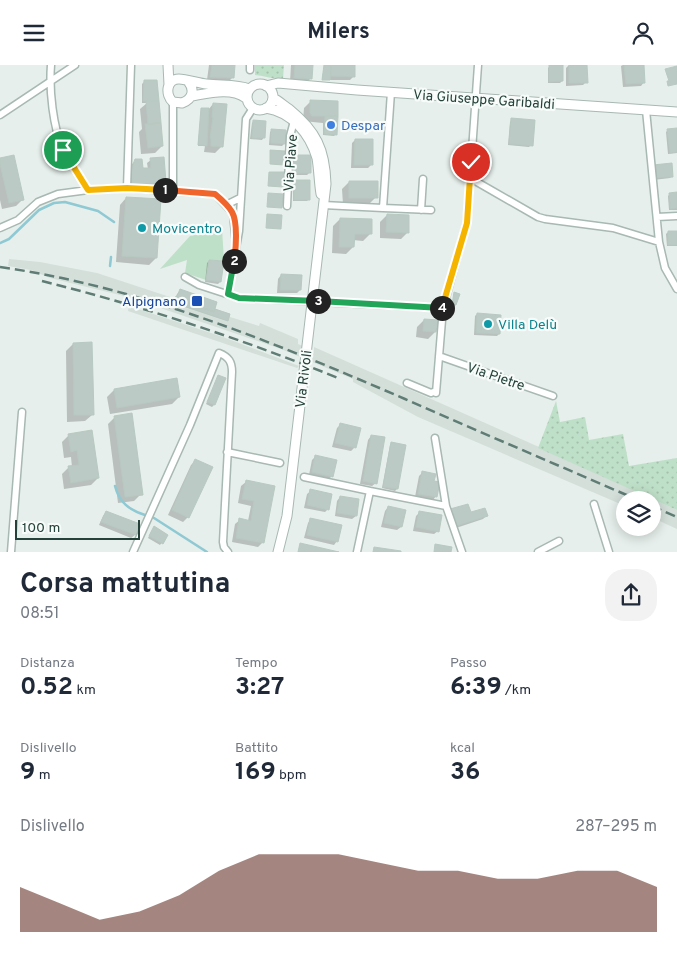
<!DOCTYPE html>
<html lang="it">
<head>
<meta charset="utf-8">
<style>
  body { margin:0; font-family:Overpass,sans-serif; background:#f2f2f3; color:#1f2937; height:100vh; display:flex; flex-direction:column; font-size:19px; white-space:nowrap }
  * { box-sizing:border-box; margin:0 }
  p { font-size:16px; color:#747a83 }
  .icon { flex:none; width:28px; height:28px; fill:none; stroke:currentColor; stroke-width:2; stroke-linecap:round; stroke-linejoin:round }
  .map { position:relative; height:487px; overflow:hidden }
  .drawer { display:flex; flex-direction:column; background:#fff; flex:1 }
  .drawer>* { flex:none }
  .buttons { position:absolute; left:616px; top:426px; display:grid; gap:10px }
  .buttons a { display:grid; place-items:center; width:45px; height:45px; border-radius:50%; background:#fff; box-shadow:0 2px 12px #0003; font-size:25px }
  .scale { position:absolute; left:15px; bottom:12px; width:125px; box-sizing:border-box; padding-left:5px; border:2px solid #24423a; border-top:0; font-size:14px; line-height:18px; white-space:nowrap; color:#24423a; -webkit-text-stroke:4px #f7fbf9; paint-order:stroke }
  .pin { position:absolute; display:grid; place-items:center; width:42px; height:42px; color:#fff; margin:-21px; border:2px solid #fff; border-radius:50%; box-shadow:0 1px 5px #0007 }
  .km { position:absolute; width:25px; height:25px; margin:-12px; border-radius:50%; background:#222; color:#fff; font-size:14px; line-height:25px; text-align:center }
  .round { display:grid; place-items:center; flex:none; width:52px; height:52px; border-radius:20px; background:#f2f2f3 }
  .headline { display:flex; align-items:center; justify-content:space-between; height:85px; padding:0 20px }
  h1 { font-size:28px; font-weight:700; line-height:38px }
  .figures { display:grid; grid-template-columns:repeat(3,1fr); gap:8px; height:85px; padding:5px 20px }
  .figures div { display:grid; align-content:center }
  .figures b { font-size:25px; font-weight:700 }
  .figures small { font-size:14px; font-weight:400 }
  .figures p { font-size:14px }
  .chart { height:140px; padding:10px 20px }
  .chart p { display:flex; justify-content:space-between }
  .chart svg { width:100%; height:90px; margin-top:5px; fill:#7f5249; opacity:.7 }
  header { display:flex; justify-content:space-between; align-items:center; height:65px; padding:0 20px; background:#fff; font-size:22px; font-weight:700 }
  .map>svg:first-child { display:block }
</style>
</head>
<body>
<header><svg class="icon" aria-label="menu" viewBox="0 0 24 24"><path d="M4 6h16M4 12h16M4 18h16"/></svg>Milers<svg class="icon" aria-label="person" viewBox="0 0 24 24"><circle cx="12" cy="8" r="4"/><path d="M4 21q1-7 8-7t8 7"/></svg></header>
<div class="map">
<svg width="677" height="487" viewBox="0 0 677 487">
  <defs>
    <pattern id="park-dots" width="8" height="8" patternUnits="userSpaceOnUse" patternTransform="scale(1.25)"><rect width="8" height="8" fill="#bfe0c8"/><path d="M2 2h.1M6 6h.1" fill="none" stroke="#a4c1ad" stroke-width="1.8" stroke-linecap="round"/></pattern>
  </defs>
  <rect width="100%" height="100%" fill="#e6efeb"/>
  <path fill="#d4dfda" d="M9,194L40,197L97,208L173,233L177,231L180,224L217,237L215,244L230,249V252L259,261L260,258L298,274V279L314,286V282L573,397L677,445V464L653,453L652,435H625V441L418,352L353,317V314L281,284L128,232L50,213L31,205L8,201Z
    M129,241L223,272L299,301L297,303L128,246Z"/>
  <path fill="#bfe0c8" d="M222,164L224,196L209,195L206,215L185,208L187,195L160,204L190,171Z"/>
  <path fill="url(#park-dots)" d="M255,0H284L283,14C273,14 265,11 255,10Z
    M556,336L560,357L585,352L589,375L623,369L629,401L677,393V445L538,383Z"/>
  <path fill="#0003" d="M209,0H234L232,13L229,16L207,15Z
    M291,0H312L311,13L306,18L290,17Z
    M324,0H354V11L350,15H322Z
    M569,0H586V17L583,20L566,21V3Z
    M623,0H643L644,17L641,21L623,22L621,1Z
    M550,1L562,16L560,18H548V3Z
    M144,17L162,81L155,88L141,89L139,67L142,64L140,44L147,38H142V19Z
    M311,36L337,37L336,69L334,71L323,70V58L303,56L304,43Z
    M213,39L222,81L215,88L204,87L205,81H198L201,45H208Z
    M512,55L531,80L529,82L508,80L510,57Z
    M254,56L264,72L262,75L250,74L252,58Z
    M677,64V88L668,89L666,67L668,65Z
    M272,65L284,79L282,81L269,80L270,67Z
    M355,75L371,100L368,103H351L352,78Z
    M294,91L310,107L307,110H290V95Z
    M0,94L23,134L16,141L2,144L0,135Z
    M151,95L165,117L161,120L129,123L128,109L132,99L136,96L142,105L148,104L147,98Z
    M654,101L672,111L670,113L653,115Z
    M295,116L309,134L307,136H293V118Z
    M349,117L376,132L369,139H343L342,124Z
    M670,129H677V145H669L668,131Z
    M126,133L156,193L149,200L116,197L120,140Z
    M387,150L408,167L401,174L380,173V157Z
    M340,154L370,169L363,176L353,175V182L346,189L332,188L333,161Z
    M668,167H677V181H667L666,169Z
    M209,196L220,217L218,219L205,217L207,198Z
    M281,210L300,225L297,228H277L278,214Z
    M180,226L213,245L229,250L227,255L174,238L177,229Z
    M477,249L499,269L497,271L474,270L475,251Z
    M424,255L435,267L428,274L416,272L417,262Z
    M73,279L92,350L85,356L67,357L66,286Z
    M218,312L214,340L212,342L206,339Z
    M114,325L179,332L172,339L110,349L107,332Z
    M115,352L141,429L134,436L118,438L108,359Z
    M340,360L359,364L354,383L351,386L332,382L337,363Z
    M69,370L98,413L91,420L64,424L62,409L69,402H72L71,392L64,393L62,377Z
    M371,371L376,418L372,421L360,419L368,375Z
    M392,378L397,424L395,426L382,423L390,380Z
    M316,391L332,411L328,415L309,410L312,395Z
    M196,395L188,452L183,457L168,450L191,400Z
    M422,408L433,417L436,431L433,435L415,432L419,411Z
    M246,417L273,422L263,477L258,482L232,477L235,459L240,455L248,456L251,441L238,438L241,421Z
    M311,426L328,444L325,447L304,443L307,429Z
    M340,432L356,451L352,454L335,451L337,436Z
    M388,442L404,446L401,462L397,465L381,462L385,446Z
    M106,447L138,460L135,470L131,473L99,460L103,451Z
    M419,448L438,466L434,469L413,466L416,451Z
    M470,449L486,451L483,454L453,464Z
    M311,454L337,476L334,480L304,473L308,458Z
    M152,465L167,470L160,480L148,473Z"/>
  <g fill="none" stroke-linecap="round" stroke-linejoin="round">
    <path stroke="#8ec9d4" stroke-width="2.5" d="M0,178L9,174L39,145L54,138L65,137L98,146L114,157
      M110,201L111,192
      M115,421C119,437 129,445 145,450
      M154,453L207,487"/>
  </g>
  <path fill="#bbcac4" stroke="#b8c9c2" d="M212,0H235L234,13L210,12Z
    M295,0H313L312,14L294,13Z
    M324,0H331L330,15H322Z
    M331,0H355V12L331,11Z
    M549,0H563V16L549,17Z
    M569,0H587L588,18H569Z
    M624,0H644L645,18L626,19Z
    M677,1V19L668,21L667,16H669L665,4Z
    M144,15H157L159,36H143Z
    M310,35L338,36V51H312L310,48Z
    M146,36H159L161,58L148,59Z
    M213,38L227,39L223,82L211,81V73H210L213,52H212Z
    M201,43H209L207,81L198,80Z
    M325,51H338L337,70L324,69Z
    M511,53L535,55L533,81L509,79Z
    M253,55L266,56L265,73H252Z
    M161,58L163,81L148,83L145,59Z
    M677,63V87L670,88L667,64Z
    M271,64L286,65V79L271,78Z
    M355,74H373V100H354Z
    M270,85L285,86L284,100L270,99Z
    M14,90L24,135L9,138L0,99V93Z
    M293,90H311V108H293Z
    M164,92L166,117L132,120L131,105L135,94H142L143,103H151L150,93Z
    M672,98L673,112L655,113L653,100Z
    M269,107H284L283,122L268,121Z
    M294,115H310V135H294Z
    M349,116H378V133H349Z
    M677,127V143L670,144L669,128Z
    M268,128L283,129L282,143L267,142Z
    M126,132L161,134L157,193L122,191Z
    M267,149L282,150L281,164L266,163Z
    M387,149L409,150V168L386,167Z
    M340,153L372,154V169H355L354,182H339Z
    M668,166H677V180H668Z
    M209,195L224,196L221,217L206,215Z
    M281,209L302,210L301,225H280Z
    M180,224L217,237L214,247L176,234Z
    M454,227L460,229L456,240H452Z
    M176,231H177L176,234L214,247L215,244L230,249L228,256L174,238Z
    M477,248L501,250L500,269L476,268Z
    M424,254L438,255L436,267L423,266Z
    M92,277L94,350H74L73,278Z
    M218,310L226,313L215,340L207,337Z
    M177,313L180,332L117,343L114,324Z
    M132,348L143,430L125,432L114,351Z
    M340,358L361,363L356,383L335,378Z
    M92,365L99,413L71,418L68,401L79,400L77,385L71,387L68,369Z
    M371,370L385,372L377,419L363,416Z
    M391,377L406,380L398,424L383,422Z
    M315,390L337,395L333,412L312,407Z
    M195,394L213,402L189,453L172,445Z
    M422,406L436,409L434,416L440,417L437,432L418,429Z
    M246,415L275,421L264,478L236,473L239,453L251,456L254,436L242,434Z
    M310,424L332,429L329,445L307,440Z
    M340,431L359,434L357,451L337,448Z
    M468,439L471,447L485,443L488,451L456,461L450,444Z
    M388,441L406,445L402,462L384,458Z
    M106,446L140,459L136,470L101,457Z
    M419,446L442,450L439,467L416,462Z
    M310,453L342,460L338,477L307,470Z
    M154,461L168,470L163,479L149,471Z
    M300,478L339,487H298Z
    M435,479L452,482L451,487H434Z
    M374,482L401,486V487H373Z"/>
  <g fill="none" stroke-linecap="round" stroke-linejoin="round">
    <defs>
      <path id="minor" d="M51,0C49,25 53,62 63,85C70,99 80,112 88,125
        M250,5V0
        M646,45L659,177L665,203L677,224
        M0,50L75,0
        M470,113L538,152L545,154L613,163L659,177
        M127,123L131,0
        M173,125V37
        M226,140L240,133
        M323,140L383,143L391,27
        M287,141L290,71L294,56
        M383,143L431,145
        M421,145L423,114
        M657,152L677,151
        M0,163L18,155L38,137L58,129L88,125L127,123L215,129L233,148L236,179
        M185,212L199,220L239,233L304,236
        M228,229L239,166L246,54L253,43
        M321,237L443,243
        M439,291L553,331
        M407,318L431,328L436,326
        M436,328L443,243L467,157L478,0
        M435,373L446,441L462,487
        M227,387L280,398
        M304,412L370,426
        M594,439L609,487
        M11,487L22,347
        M133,487L190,360L219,288C229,292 232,297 232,307L223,477L224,482L228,487
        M357,487L370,426L446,441
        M538,487L559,476"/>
      <path id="tertiary" d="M168,0L169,20
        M188,16C195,25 193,34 182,38L173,37C165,30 166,14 179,14C185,14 199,18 206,19C221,21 236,19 249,24
        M247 32a13 13 0 1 1 26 0a13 13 0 1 1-26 0Z
        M266,21L278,18L357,25L677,47
        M192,31C209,28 231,22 246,33
        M273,33C279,36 283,40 289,44C316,66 325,84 326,119L287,451L278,487
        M266,43C292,47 310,69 317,93C319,105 319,117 321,129"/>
    </defs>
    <use href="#minor" stroke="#a8b8b2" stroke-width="9"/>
    <use href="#tertiary" stroke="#a8b8b2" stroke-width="11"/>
    <use href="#minor" stroke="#fff" stroke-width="6"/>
    <use href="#tertiary" stroke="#fff" stroke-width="9"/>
    <path stroke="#5f7d75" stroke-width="2.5" stroke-dasharray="10 5" stroke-linecap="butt" d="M0,202C141,222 275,278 405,334C482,368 560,401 638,435
      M42,216C142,241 242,274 338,313
      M652,441L677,452"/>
    <defs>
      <path id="minor-bridge" d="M304,236L321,237"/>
    </defs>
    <use href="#minor-bridge" stroke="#a8b8b2" stroke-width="9" stroke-linecap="butt"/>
    <use href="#minor-bridge" stroke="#fff" stroke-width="6"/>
  </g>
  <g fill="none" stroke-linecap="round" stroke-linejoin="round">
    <defs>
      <path id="split-1" d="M63,85L88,125L127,123L165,125"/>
      <path id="split-2" d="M165,125L215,129C221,134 228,140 232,147C238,157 236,184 234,196"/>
      <path id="split-3" d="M234,196L228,229L239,233L318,236"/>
      <path id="split-4" d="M318,236L442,243"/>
      <path id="split-5" d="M442,243L467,158L471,97"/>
    </defs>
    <use href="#split-1" stroke="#fff" stroke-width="10"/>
    <use href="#split-2" stroke="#fff" stroke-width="10"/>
    <use href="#split-3" stroke="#fff" stroke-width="10"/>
    <use href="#split-4" stroke="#fff" stroke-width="10"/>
    <use href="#split-5" stroke="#fff" stroke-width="10"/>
    <use href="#split-1" stroke="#f5b400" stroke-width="6"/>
    <use href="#split-2" stroke="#f0652b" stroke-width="6"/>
    <use href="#split-3" stroke="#22a559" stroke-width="6"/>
    <use href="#split-4" stroke="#22a559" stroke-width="6"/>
    <use href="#split-5" stroke="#f5b400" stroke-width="6"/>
  </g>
  <circle fill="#3f7fe0" stroke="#f7fbf9" stroke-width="2" cx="331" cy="60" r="5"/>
  <g fill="#0f9aa8" stroke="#f7fbf9" stroke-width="2">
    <circle cx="142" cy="163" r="5"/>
    <circle cx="488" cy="259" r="5"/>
  </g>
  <rect fill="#1a4fb4" stroke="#f7fbf9" stroke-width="2" x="191" y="230" width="12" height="12" rx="2.5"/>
  <g text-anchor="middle" stroke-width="4.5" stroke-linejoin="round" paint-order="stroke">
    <g font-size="14" fill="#24423a" stroke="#f7fbf9">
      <text transform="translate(484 34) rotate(4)" y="5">Via Giuseppe Garibaldi</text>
      <text transform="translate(290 98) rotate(-86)" y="5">Via Piave</text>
      <text transform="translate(496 311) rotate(19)" y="5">Via Pietre</text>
      <text transform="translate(303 314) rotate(-83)" y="5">Via Rivoli</text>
    </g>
    <g font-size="14" fill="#366cbe" stroke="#f7fbf9" text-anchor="start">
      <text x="341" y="65">Despar</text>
    </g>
    <g font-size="14" fill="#0d838f" stroke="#f7fbf9" text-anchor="start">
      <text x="152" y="168">Movicentro</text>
      <text x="498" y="264">Villa Delù</text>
    </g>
    <g font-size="14" fill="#164399" stroke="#f7fbf9" text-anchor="end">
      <text x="186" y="241">Alpignano</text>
    </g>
  </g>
</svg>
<div class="buttons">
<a><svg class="icon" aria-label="layers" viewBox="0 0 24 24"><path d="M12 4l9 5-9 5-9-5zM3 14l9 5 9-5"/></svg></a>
</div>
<div class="scale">100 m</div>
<div class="pin" style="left:63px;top:85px;background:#1e9e55"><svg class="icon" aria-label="arrive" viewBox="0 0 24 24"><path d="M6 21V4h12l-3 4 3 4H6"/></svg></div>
<div class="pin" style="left:471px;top:97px;background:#d93025"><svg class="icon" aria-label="check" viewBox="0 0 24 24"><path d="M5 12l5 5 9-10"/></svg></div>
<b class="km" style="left:165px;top:125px">1</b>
<b class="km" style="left:234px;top:196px">2</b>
<b class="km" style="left:318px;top:236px">3</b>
<b class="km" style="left:442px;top:243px">4</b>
</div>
<section class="drawer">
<div class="headline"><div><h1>Corsa mattutina</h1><p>08:51</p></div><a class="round"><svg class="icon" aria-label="share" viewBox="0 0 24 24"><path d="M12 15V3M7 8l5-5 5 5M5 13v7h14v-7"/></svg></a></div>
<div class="figures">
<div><p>Distanza</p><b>0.52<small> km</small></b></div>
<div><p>Tempo</p><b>3:27</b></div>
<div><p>Passo</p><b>6:39<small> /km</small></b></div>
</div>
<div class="figures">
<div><p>Dislivello</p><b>9<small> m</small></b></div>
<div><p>Battito</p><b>169<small> bpm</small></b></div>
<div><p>kcal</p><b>36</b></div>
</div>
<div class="chart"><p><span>Dislivello</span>287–295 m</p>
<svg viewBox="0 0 160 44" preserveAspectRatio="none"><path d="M0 44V22L10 30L20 38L30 34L40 26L50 14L60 6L70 6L80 6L90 10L100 14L110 14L120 18L130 18L140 14L150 14L160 22V44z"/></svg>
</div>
</section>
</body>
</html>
